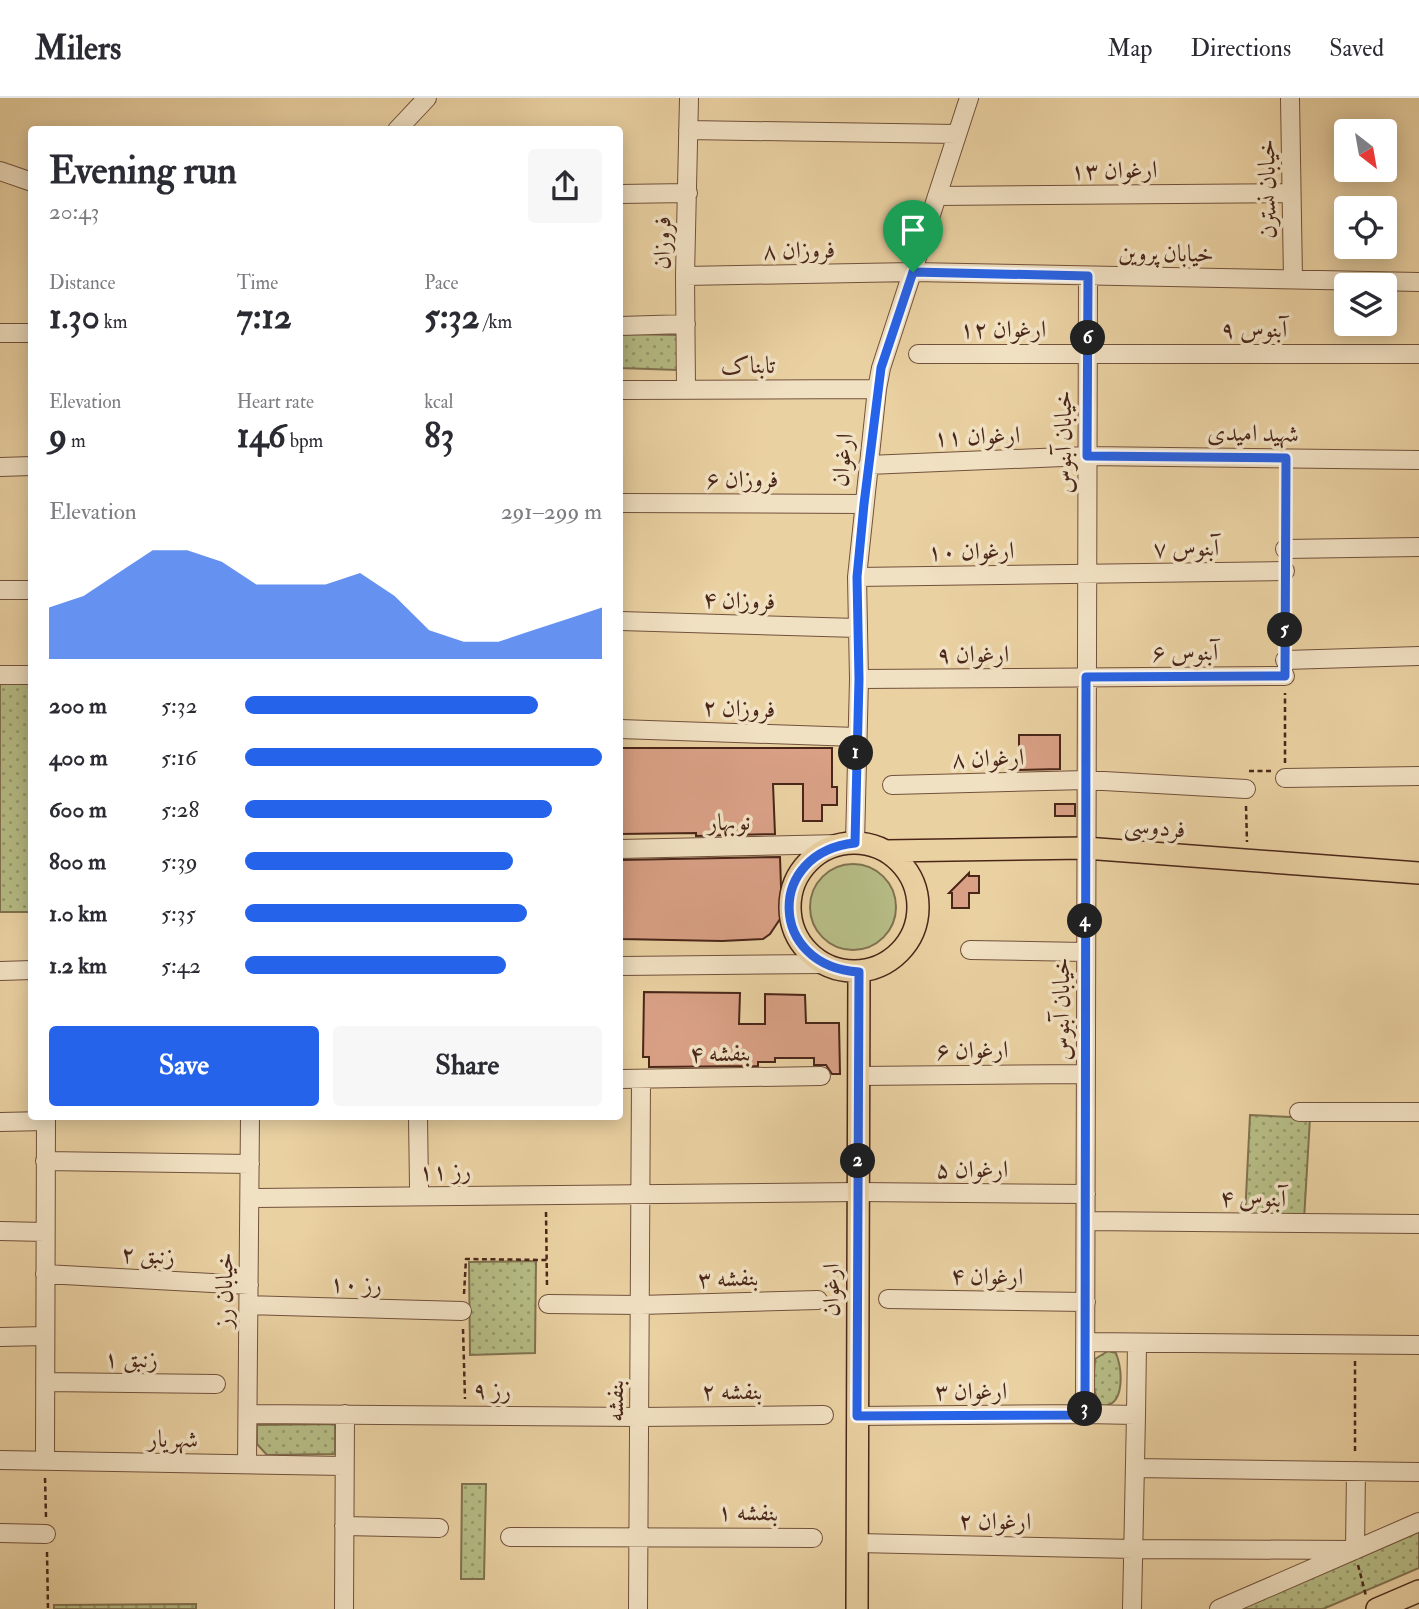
<!DOCTYPE html>
<html lang="en">
<head>
<meta charset="utf-8">
<style>
  body { margin:0; font-family:"IM FELL Double Pica",Amiri,serif; background:#f7f7f7; color:#2b2b33; height:100vh; display:flex; flex-direction:column; font-size:26px; white-space:nowrap }
  * { box-sizing:border-box; margin:0 }
  p { font-size:23px; color:#7c7c81 }
  .icon { flex:none; width:38px; height:38px; fill:none; stroke:currentColor; stroke-width:2; stroke-linecap:round; stroke-linejoin:round }
  .map { position:relative; flex:1; overflow:hidden }
  .details { position:absolute; left:28px; top:28px; width:595px; height:994px; display:flex; flex-direction:column; background:#fff; border-radius:7px; box-shadow:0 4px 18px #0003 }
  .details>* { flex:none }
  .needle { width:46px; rotate:149deg }
  .tools { position:absolute; left:1334px; top:21px; display:grid; gap:14px }
  .tools a { display:grid; place-items:center; width:63px; height:63px; border-radius:7px; background:#fff; box-shadow:0 4px 18px #0003; font-size:35px }
  .pin { position:absolute; display:grid; place-items:center; width:60px; height:60px; color:#fff; margin:-72px -30px; border-radius:50% 50% 50% 0; rotate:-45deg; box-shadow:0 0 7px #0007 }
  .pin .icon { rotate:45deg }
  .km { position:absolute; width:35px; height:35px; margin:-18px; border-radius:50%; background:#222; color:#fff; font-size:19px; line-height:35px; text-align:center }
  .round { display:grid; place-items:center; flex:none; width:74px; height:74px; border-radius:7px; background:#f7f7f7 }
  .overview { display:flex; align-items:center; justify-content:space-between; height:119px; padding:0 21px }
  h1 { font-size:38px; font-weight:700; line-height:52px }
  .stats { display:grid; grid-template-columns:repeat(3,1fr); gap:10px; height:119px; padding:7px 21px }
  .stats div { display:grid; align-content:center }
  .stats b { font-size:35px; font-weight:700 }
  .stats small { font-size:19px; font-weight:400 }
  .stats p { font-size:19px }
  .chart { height:196px; padding:14px 21px }
  .chart p { display:flex; justify-content:space-between }
  .chart svg { width:100%; height:126px; margin-top:7px; fill:#2563eb; opacity:.7 }
  .button { display:flex; gap:14px; margin-top:auto; padding:14px 21px }
  .button a { flex:1; height:80px; border-radius:7px; background:#2563eb; color:#fff; font-size:28px; font-weight:700; line-height:80px; text-align:center }
  .button a+a { background:#f7f7f7; color:#2b2b33 }
  ul { padding:0 21px; list-style:none; font-size:23px }
  li { display:grid; grid-template-columns:112px 84px 1fr; align-items:center; height:52px }
  li i { height:18px; border-radius:9px; background:#2563eb }
  header { display:flex; align-items:center; gap:42px; box-sizing:border-box; height:98px; padding:0 35px; background:#fff; border-bottom:2px solid #e1e1e2 }
  header strong { font-size:33px }
  nav { display:flex; gap:38px; margin-inline-start:auto; font-size:24px }
  .map>svg:first-child { display:block }
</style>
</head>
<body>
<header>
<strong>Milers</strong>
<nav><a>Map</a><a>Directions</a><a>Saved</a></nav>
</header>
<div class="map">
<svg width="1419" height="1511" viewBox="0 0 1419 1511">
  <defs>
    <pattern id="park-dots" width="8" height="8" patternUnits="userSpaceOnUse" patternTransform="scale(1.75)"><rect width="8" height="8" fill="#b6bc85"/><path d="M2 2h.1M6 6h.1" fill="none" stroke="#96996c" stroke-width="1.8" stroke-linecap="round"/></pattern>
  </defs>
  <rect width="100%" height="100%" fill="#ead1a2"/>
  <filter id="stains"><feTurbulence type="fractalNoise" baseFrequency=".00286" numOctaves="4"/><feColorMatrix values="0 0 0 0 .2 0 0 0 0 .09 0 0 0 0 .02 0 0 0 .5 -.17"/></filter>
  <radialGradient id="worn" r=".72"><stop offset=".6" stop-color="#630" stop-opacity="0"/><stop offset="1" stop-color="#630" stop-opacity=".3"/></radialGradient>
  <path fill="#b6bc85" stroke="#80714f" stroke-width="2" d="M810 809a43 43 0 1 1 86 0a43 43 0 1 1-86 0Z"/>
  <path fill="url(#park-dots)" stroke="#80714f" stroke-width="2" d="M621,236L678,237L677,272L620,270Z
    M31,578V814H0V579Z
    M1250,1017L1310,1020L1304,1122L1245,1119Z
    M536,1163L535,1255L470,1257L469,1164Z
    M1108,1253L1116,1255C1122,1271 1126,1308 1102,1308C1090,1294 1094,1278 1095,1261Z
    M335,1326V1356L267,1357L257,1346V1327Z
    M462,1386H486L484,1481H461Z
    M1419,1430V1470L1323,1511H1228Z
    M196,1506V1511H54V1507Z"/>
  <path fill="#d9a085" stroke="#4a2619" stroke-width="2" d="M1019,637H1060V671L1019,672Z
    M620,650H832V689H837V707H822V723H803V686H773L775,736L696,738V735L620,736Z
    M1055,706H1075V718H1055Z
    M780,759L782,818L770,836L763,841L722,843L621,841L620,762Z
    M969,775V778H979V795H969V810H952V795H949Z
    M644,894L740,895L739,926H765V896L805,897L806,925H839L840,976H832L826,967H814V960H775V964H758V968L649,969V959H643Z"/>
  <g fill="none" stroke-linecap="round" stroke-linejoin="round">
    <defs>
      <path id="minor" d="M1290,0L1293,181
        M397,32L427,0
        M688,32L957,36
        M0,73L32,84
        M620,96L688,95
        M937,98L1291,95
        M685,178L913,174L1419,184
        M1088,178L1085,1316L1136,1317L1132,1511
        M620,228L686,226
        M0,235H32
        M918,256H1419
        M686,291L685,178L689,0
        M620,292L877,291
        M868,367L1087,358L1419,362
        M0,369L32,368
        M620,405L864,406
        M1285,451L1419,449
        M857,479L1285,473
        M0,492H32
        M620,523L857,530
        M1285,562L1419,558
        M0,577H32
        M859,581L1285,578
        M620,631L856,639
        M1285,680L1419,678
        M892,687L1086,682L1246,691
        M855,745L859,581L857,479L877,291L881,270L969,0
        M620,751L840,746
        M970,852L1085,854
        M620,868L823,866
        M0,873L32,872
        M859,978L1085,976
        M620,981L821,978
        M1299,1014H1419
        M418,1018L419,1089
        M0,1024L46,1023
        M45,1063L250,1066
        M250,1100L858,1094L1086,1096
        M1086,1123L1419,1126
        M0,1133L45,1134
        M45,1176L249,1187
        M888,1201L1086,1204
        M548,1206L640,1207L818,1202
        M249,1207L462,1213
        M0,1239L45,1238
        M1086,1244L1419,1247
        M45,1284L216,1286
        M248,1316L639,1319L824,1317
        M1136,1317L1137,1245
        M857,1318L1085,1316
        M0,1362L344,1368
        M45,1363L46,1018
        M247,1366L250,1018
        M1135,1370L1419,1374
        M344,1428L439,1430
        M0,1435L46,1436
        M510,1439L813,1440
        M857,1445L1133,1451L1355,1452
        M1355,1452L1356,1373
        M344,1511L345,1316
        M638,1511L641,981
        M1219,1511L1419,1424"/>
      <path id="major" d="M790 809a64 64 0 1 1 128 0a64 64 0 1 1-128 0Z
        M886,753L1085,750L1419,775
        M857,1511L859,874
        M1377,1511L1419,1493"/>
    </defs>
    <use href="#minor" stroke="#72513b" stroke-width="20"/>
    <use href="#major" stroke="#4a2619" stroke-width="24"/>
    <path stroke="#4a2619" stroke-width="2.5" stroke-dasharray="5 3.5" stroke-linecap="butt" d="M1285,434L1286,378
      M1285,546V490
      M1285,665V595
      M1249,673H1271
      M1246,708L1247,744
      M546,1114L547,1188
      M464,1196L466,1161L547,1162
      M463,1231L465,1301
      M1355,1263V1355
      M45,1380L46,1419
      M47,1454L48,1511
      M1358,1467L1366,1498"/>
    <use href="#minor" stroke="#f1e1c3" stroke-width="18"/>
    <use href="#major" stroke="#ead1a2" stroke-width="21"/>
  </g>
  <g fill="none" stroke-linecap="round" stroke-linejoin="round">
    <defs>
      <path id="route" d="M913,174L1088,178L1087,358L1286,360L1285,578L1086,579L1085,1317L857,1318L859,874C767,868 766,754 855,745L859,581L857,479L864,406L881,270Z"/>
    </defs>
    <use href="#route" stroke="#fff" stroke-width="14"/>
    <use href="#route" stroke="#2563eb" stroke-width="9"/>
  </g>
  <g text-anchor="middle" stroke-width="7" stroke-linejoin="round" paint-order="stroke">
    <g font-size="24" fill="#4a2619" stroke="#f1e1c3">
      <text transform="translate(1114 72) rotate(-1)" y="8">ارغوان ۱۳</text>
      <text transform="translate(1267 91) rotate(-91)" y="8">خیابان نسترن</text>
      <text transform="translate(662 145) rotate(-89)" y="8">فروزان</text>
      <text transform="translate(799 152) rotate(-1)" y="8">فروزان ۸</text>
      <text transform="translate(1166 155) rotate(1)" y="8">خیابان پروین</text>
      <text x="1003" y="239">ارغوان ۱۲</text>
      <text x="1254" y="239">آبنوس ۹</text>
      <text x="748" y="275">تابناک</text>
      <text transform="translate(1253 335) rotate(1)" y="8">شهید امیدی</text>
      <text transform="translate(977 338) rotate(-2)" y="8">ارغوان ۱۱</text>
      <text transform="translate(1063 344) rotate(-90)" y="8">خیابان آبنوس</text>
      <text transform="translate(842 362) rotate(-84)" y="8">ارغوان</text>
      <text x="742" y="389">فروزان ۶</text>
      <text transform="translate(1186 450) rotate(-1)" y="8">آبنوس ۷</text>
      <text transform="translate(971 453) rotate(-1)" y="8">ارغوان ۱۰</text>
      <text transform="translate(739 502) rotate(2)" y="8">فروزان ۴</text>
      <text x="1185" y="562">آبنوس ۶</text>
      <text x="973" y="564">ارغوان ۹</text>
      <text transform="translate(739 610) rotate(2)" y="8">فروزان ۲</text>
      <text transform="translate(988 660) rotate(-2)" y="8">ارغوان ۸</text>
      <text transform="translate(729 724) rotate(-1)" y="8">نوبهار</text>
      <text transform="translate(1155 729) rotate(5)" y="8">فردوسی</text>
      <text transform="translate(1061 911) rotate(-90)" y="8">خیابان آبنوس</text>
      <text transform="translate(972 952) rotate(-1)" y="8">ارغوان ۶</text>
      <text transform="translate(720 955) rotate(-1)" y="8">بنفشه ۴</text>
      <text x="972" y="1079">ارغوان ۵</text>
      <text transform="translate(445 1073) rotate(-1)" y="8">رز ۱۱</text>
      <text transform="translate(1253 1100) rotate(1)" y="8">آبنوس ۴</text>
      <text transform="translate(148 1157) rotate(3)" y="8">زنبق ۲</text>
      <text transform="translate(987 1178) rotate(1)" y="8">ارغوان ۴</text>
      <text transform="translate(728 1180) rotate(-2)" y="8">بنفشه ۳</text>
      <text transform="translate(356 1186) rotate(2)" y="8">رز ۱۰</text>
      <text transform="translate(224 1192) rotate(-89)" y="8">خیابان رز</text>
      <text transform="translate(831 1192) rotate(-90)" y="8">ارغوان</text>
      <text transform="translate(131 1261) rotate(1)" y="8">زنبق ۱</text>
      <text transform="translate(492 1292) rotate(1)" y="8">رز ۹</text>
      <text x="732" y="1301">بنفشه ۲</text>
      <text x="971" y="1301">ارغوان ۳</text>
      <text transform="translate(615 1303) rotate(-90)" y="8">بنفشه</text>
      <text transform="translate(173 1341) rotate(1)" y="8">شهریار</text>
      <text transform="translate(748 1414) rotate(1)" y="8">بنفشه ۱</text>
      <text transform="translate(995 1423) rotate(1)" y="8">ارغوان ۲</text>
    </g>
  </g>
  <rect width="100%" height="100%" filter="url(#stains)"/>
  <rect width="100%" height="100%" fill="url(#worn)"/>
</svg>
<div class="tools">
<a><svg class="needle" viewBox="-14 -14 28 28"><path d="M0-13l5 13h-10z" fill="#e53935"/><path d="M0 13l5-13h-10z" fill="#7c7c81"/></svg></a>
<a><svg class="icon" aria-label="locate" viewBox="0 0 24 24"><circle cx="12" cy="12" r="6"/><path d="M12 2v4M12 18v4M2 12h4M18 12h4"/></svg></a>
<a><svg class="icon" aria-label="layers" viewBox="0 0 24 24"><path d="M12 4l9 5-9 5-9-5zM3 14l9 5 9-5"/></svg></a>
</div>
<div class="pin" style="left:913px;top:174px;background:#1e9e55"><svg class="icon" aria-label="arrive" viewBox="0 0 24 24"><path d="M6 21V4h12l-3 4 3 4H6"/></svg></div>
<b class="km" style="left:856px;top:655px">1</b>
<b class="km" style="left:858px;top:1063px">2</b>
<b class="km" style="left:1085px;top:1311px">3</b>
<b class="km" style="left:1085px;top:823px">4</b>
<b class="km" style="left:1285px;top:532px">5</b>
<b class="km" style="left:1088px;top:240px">6</b>
<section class="details">
<div class="overview"><div><h1>Evening run</h1><p>20:43</p></div><a class="round"><svg class="icon" aria-label="share" viewBox="0 0 24 24"><path d="M12 15V3M7 8l5-5 5 5M5 13v7h14v-7"/></svg></a></div>
<div class="stats">
<div><p>Distance</p><b>1.30<small> km</small></b></div>
<div><p>Time</p><b>7:12</b></div>
<div><p>Pace</p><b>5:32<small> /km</small></b></div>
</div>
<div class="stats">
<div><p>Elevation</p><b>9<small> m</small></b></div>
<div><p>Heart rate</p><b>146<small> bpm</small></b></div>
<div><p>kcal</p><b>83</b></div>
</div>
<div class="chart"><p><span>Elevation</span>291–299 m</p>
<svg viewBox="0 0 160 44" preserveAspectRatio="none"><path d="M0 44V26L10 22L20 14L30 6L40 6L50 10L60 18L70 18L80 18L90 14L100 22L110 34L120 38L130 38L140 34L150 30L160 26V44z"/></svg>
</div>
<ul>
<li><b>200 m</b>5:32<i style="width:82%"></i></li>
<li><b>400 m</b>5:16<i style="width:100%"></i></li>
<li><b>600 m</b>5:28<i style="width:86%"></i></li>
<li><b>800 m</b>5:39<i style="width:75%"></i></li>
<li><b>1.0 km</b>5:35<i style="width:79%"></i></li>
<li><b>1.2 km</b>5:42<i style="width:73%"></i></li>
</ul>
<div class="button"><a>Save</a><a>Share</a></div>
</section>
</div>
</body>
</html>
